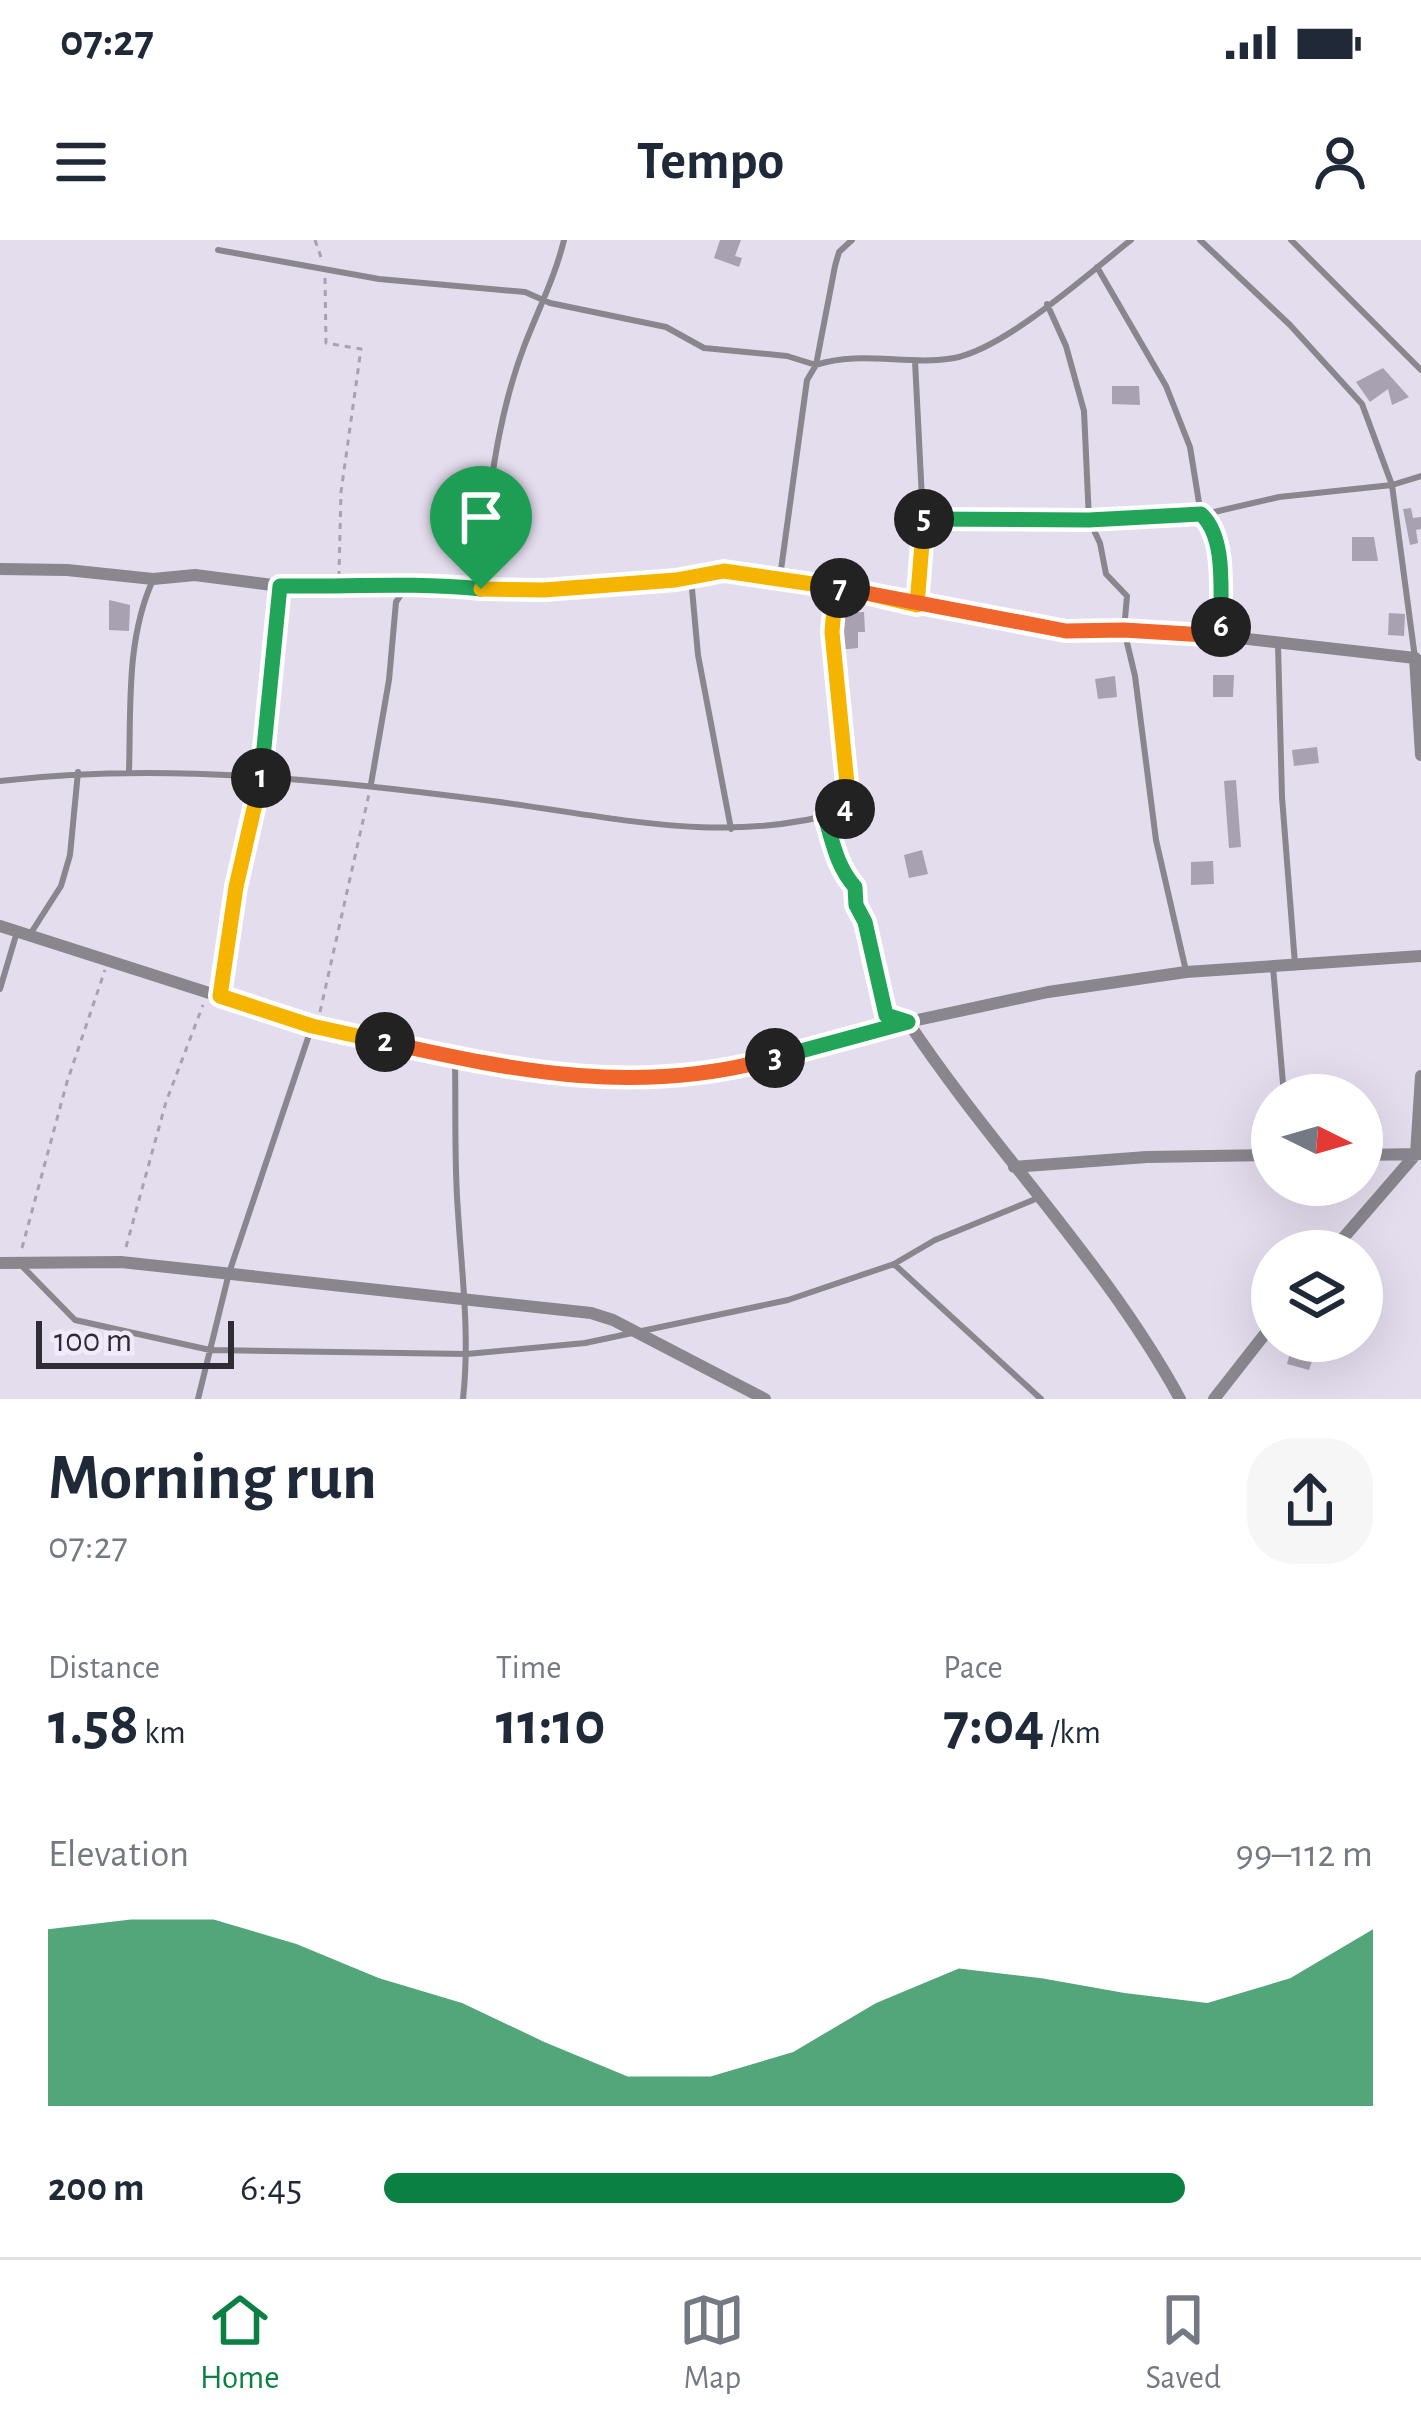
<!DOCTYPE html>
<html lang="en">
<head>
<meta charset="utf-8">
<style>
  body { margin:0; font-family:"Alegreya Sans",sans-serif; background:#f6f6f7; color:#1f2937; height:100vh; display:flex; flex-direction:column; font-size:45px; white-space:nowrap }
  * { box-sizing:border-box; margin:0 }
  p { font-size:39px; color:#747a83 }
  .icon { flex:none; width:66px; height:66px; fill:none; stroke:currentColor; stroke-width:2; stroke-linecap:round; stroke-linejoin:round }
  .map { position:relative; height:1159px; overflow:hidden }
  .side { display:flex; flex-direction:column; background:#fff; flex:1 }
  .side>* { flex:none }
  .needle { width:78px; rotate:95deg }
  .fabs { position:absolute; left:1251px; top:834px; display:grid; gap:24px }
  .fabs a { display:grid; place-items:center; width:132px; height:132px; border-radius:50%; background:#fff; box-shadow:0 12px 48px #0002; font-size:60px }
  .scale { position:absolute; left:36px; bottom:30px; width:198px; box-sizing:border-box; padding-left:12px; border:6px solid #2f2c33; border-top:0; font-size:33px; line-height:42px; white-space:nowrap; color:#2f2c33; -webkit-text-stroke:9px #f2eafc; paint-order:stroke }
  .pin { position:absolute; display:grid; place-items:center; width:102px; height:102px; color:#fff; margin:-123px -51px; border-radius:50% 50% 50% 0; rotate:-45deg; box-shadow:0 0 12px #0007 }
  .pin .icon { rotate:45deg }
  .km { position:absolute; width:60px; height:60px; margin:-30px; border-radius:50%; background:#222; color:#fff; font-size:33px; line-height:60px; text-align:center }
  .round { display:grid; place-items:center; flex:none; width:126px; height:126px; border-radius:48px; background:#f6f6f7 }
  .summary { display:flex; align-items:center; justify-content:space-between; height:204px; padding:0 48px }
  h1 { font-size:66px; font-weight:700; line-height:90px }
  .metrics { display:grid; grid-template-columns:repeat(3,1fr); gap:18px; height:204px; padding:12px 48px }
  .metrics div { display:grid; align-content:center }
  .metrics b { font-size:60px; font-weight:700 }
  .metrics small { font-size:33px; font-weight:400 }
  .metrics p { font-size:33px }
  .chart { height:336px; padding:24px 48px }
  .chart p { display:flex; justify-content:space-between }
  .chart svg { width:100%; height:216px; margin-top:12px; fill:#0b8043; opacity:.7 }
  ul { padding:0 48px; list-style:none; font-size:39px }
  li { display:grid; grid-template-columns:192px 144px 1fr; align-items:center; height:90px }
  li i { height:30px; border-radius:15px; background:#0b8043 }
  .status { display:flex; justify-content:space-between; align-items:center; height:84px; padding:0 60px; background:#fff; direction:ltr }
  .status svg { height:33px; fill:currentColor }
  header { display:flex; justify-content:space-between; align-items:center; height:156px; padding:0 48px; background:#fff; font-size:54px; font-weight:700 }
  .tab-bar { display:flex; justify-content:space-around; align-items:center; height:168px; border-top:3px solid #e0e1e3; background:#fff; font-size:33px; color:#747a83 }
  .tab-bar a { display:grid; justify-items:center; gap:6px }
  .tab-bar .current { color:#0b8043 }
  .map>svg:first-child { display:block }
</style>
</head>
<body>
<div class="status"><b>07:27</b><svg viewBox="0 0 49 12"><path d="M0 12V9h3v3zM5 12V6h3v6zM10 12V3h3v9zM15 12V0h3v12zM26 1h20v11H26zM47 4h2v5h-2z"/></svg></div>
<header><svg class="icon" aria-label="menu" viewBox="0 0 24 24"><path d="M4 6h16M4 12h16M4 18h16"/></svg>Tempo<svg class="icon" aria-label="person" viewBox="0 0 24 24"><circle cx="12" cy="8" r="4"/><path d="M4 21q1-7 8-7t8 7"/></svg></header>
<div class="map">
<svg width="1421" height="1159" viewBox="0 0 1421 1159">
  <rect width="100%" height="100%" fill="#e4ddee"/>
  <path fill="#a8a1b1" d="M720,0H741L735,16L742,18L739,27L714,18Z
    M1383,128L1409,157L1392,165L1388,149L1370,162L1356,142Z
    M1112,146H1139L1140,165L1112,164Z
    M1411,268L1413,278L1421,277V289L1416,290L1418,303L1410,305L1403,269Z
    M1352,297H1374L1378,321H1352Z
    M109,360L130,365L129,391L109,390Z
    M864,372L865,392H858V408L839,410L837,373Z
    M1389,373L1405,374L1404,396L1388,395Z
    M1213,435H1234L1233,457H1213Z
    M1115,436L1117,457L1098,459L1095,439Z
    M1317,507L1319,523L1294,526L1292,510Z
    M1236,540L1241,607L1229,608L1224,541Z
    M922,610L928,634L909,638L904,615Z
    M1213,621L1214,644L1191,645V622Z
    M1291,1109L1314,1115L1309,1130L1287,1124Z"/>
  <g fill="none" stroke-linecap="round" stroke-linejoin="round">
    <path stroke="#a8a2b0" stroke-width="3" stroke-dasharray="6 6" stroke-linecap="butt" d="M315,0L321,17
      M325,38L326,103L361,109L341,252L339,334
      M223,744L236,647L257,546
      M320,772L369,554
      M126,1007L166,862L203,765
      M22,1008L67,842L105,730"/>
    <path stroke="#89868d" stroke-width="6" d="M1200,0L1290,85L1362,164L1392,245L1415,418H1421
      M1291,0L1421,130
      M218,10L379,39L525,52L550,63L666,87L704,108L787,116L816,125L835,26L839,12L852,0
      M1097,27L1166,146L1190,207L1201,275L1212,285L1216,300L1221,396
      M1047,64L1066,106L1084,171L1089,280L1100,303L1106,334L1127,356L1124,390L1135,436L1156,600L1186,731
      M915,121L923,279L917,363
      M923,279L1089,280L1201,275L1279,257L1392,245L1421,236
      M780,337L807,140L816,125C859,110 910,126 954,118C1006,108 1088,34 1131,0
      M691,338L698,415L731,589
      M481,349C486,268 496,179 525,104C539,68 555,37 564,0
      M1278,405L1282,557L1295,724
      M129,532C131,469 126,401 152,342
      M261,540L280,346
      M0,541C162,522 331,540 492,561C615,577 723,606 845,571C853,498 829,424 835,350
      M371,544L389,440L396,362L406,347
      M825,577L843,634L855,647L856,665L865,682L887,775L905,781
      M29,696L61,646L70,615L78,532
      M1273,727L1284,855
      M0,749L17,692
      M455,821C456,871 454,922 458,972C462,1036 470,1095 463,1159
      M894,1024L1041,1159
      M21,1025L75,1080L210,1110L467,1114L585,1103L788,1060L894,1024L935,1000L1038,958
      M198,1159L229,1033L312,786"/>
    <path stroke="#89868d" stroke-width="12" d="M0,329L67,330L153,339L195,335L280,346L338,348L373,343L521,350L676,340L724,331L780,337L1067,391L1124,390L1221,396L1415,418L1421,515
      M0,686L312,786L455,818L598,839L700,834L760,822L908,782L1048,752L1186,732L1421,716
      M908,782C993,910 1106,1023 1180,1159
      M1362,915L1420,914
      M1014,927L1147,917L1272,915
      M1332,1011L1416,914L1421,836
      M0,1023L121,1022L591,1073L613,1080L765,1159
      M1214,1159L1272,1085"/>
  </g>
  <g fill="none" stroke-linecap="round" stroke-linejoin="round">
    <defs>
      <path id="split-1" d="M261,538L280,346C347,347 413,342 481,349"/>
      <path id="split-2" d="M261,538L236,647L220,756L312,786L385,802"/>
      <path id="split-3" d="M385,802C519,832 639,856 775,818"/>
      <path id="split-4" d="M775,818L908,782L886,775L865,682L856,665L855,647C837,627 833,603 825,577L845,569"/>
      <path id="split-5" d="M845,569L847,544L832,392L836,346L917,365L924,279"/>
      <path id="split-6" d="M924,279L1089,280L1201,274C1227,298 1220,353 1221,387"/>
      <path id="split-7" d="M840,348L1066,391L1124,390L1221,396V387"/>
      <path id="split-8" d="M481,349L544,350L676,340L724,331L840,348"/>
    </defs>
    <use href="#split-1" stroke="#fff" stroke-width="24"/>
    <use href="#split-2" stroke="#fff" stroke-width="24"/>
    <use href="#split-3" stroke="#fff" stroke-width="24"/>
    <use href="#split-4" stroke="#fff" stroke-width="24"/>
    <use href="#split-5" stroke="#fff" stroke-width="24"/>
    <use href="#split-6" stroke="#fff" stroke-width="24"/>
    <use href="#split-7" stroke="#fff" stroke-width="24"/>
    <use href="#split-8" stroke="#fff" stroke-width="24"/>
    <use href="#split-1" stroke="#22a559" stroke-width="15"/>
    <use href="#split-2" stroke="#f5b400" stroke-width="15"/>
    <use href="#split-3" stroke="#f0652b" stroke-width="15"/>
    <use href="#split-4" stroke="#22a559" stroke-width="15"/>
    <use href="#split-5" stroke="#f5b400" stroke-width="15"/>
    <use href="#split-6" stroke="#22a559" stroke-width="15"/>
    <use href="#split-7" stroke="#f0652b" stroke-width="15"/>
    <use href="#split-8" stroke="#f5b400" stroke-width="15"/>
  </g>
</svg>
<div class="fabs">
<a><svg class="needle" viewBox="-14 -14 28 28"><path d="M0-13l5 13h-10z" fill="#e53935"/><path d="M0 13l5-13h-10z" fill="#747a83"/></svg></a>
<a><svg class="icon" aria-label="layers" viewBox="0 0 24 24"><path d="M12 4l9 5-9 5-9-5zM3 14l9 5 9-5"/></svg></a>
</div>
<div class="scale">100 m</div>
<div class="pin" style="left:481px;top:349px;background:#1e9e55"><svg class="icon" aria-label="arrive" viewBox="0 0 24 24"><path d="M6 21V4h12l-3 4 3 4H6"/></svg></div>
<b class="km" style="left:261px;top:538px">1</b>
<b class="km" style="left:385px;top:802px">2</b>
<b class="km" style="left:775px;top:818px">3</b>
<b class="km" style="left:845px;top:569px">4</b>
<b class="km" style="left:924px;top:279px">5</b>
<b class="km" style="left:1221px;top:387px">6</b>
<b class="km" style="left:840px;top:348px">7</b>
</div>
<section class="side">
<div class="summary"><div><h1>Morning run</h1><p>07:27</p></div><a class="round"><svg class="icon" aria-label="share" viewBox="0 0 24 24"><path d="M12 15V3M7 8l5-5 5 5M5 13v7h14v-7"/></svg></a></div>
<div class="metrics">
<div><p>Distance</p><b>1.58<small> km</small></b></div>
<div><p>Time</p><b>11:10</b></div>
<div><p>Pace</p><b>7:04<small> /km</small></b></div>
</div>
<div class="chart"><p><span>Elevation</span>99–112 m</p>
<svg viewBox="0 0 160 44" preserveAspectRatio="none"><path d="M0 44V8L10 6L20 6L30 11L40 18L50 23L60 31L70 38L80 38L90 33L100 23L110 16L120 18L130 21L140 23L150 18L160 8V44z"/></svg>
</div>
<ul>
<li><b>200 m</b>6:45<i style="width:81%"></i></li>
</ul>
</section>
<nav class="tab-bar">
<a class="current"><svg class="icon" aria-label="home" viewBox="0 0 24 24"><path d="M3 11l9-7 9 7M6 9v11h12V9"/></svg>Home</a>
<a><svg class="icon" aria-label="map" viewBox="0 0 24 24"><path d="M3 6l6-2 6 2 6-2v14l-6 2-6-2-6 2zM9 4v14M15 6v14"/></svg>Map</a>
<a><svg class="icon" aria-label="saved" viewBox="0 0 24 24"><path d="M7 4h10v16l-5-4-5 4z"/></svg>Saved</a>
</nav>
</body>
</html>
